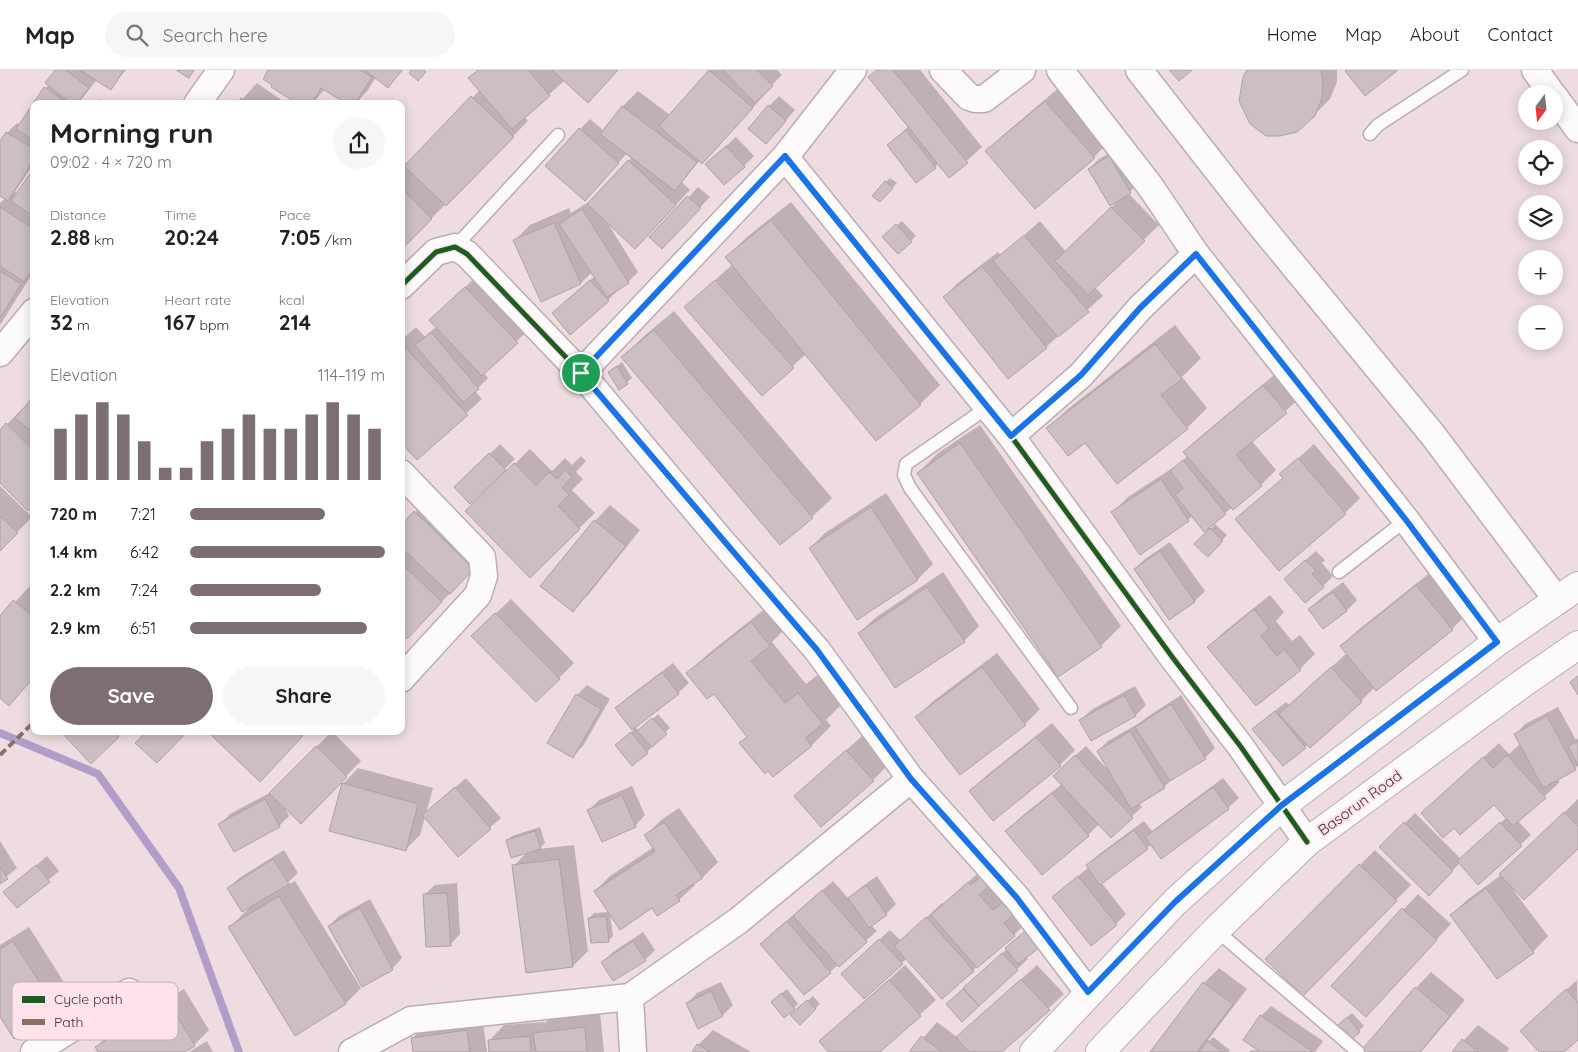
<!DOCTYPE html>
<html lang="en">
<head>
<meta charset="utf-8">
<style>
  body { margin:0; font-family:Quicksand,sans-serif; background:#f6f6f6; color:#222; height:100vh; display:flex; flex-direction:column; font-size:19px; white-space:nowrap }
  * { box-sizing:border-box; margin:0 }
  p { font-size:16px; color:#767676 }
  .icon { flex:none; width:28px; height:28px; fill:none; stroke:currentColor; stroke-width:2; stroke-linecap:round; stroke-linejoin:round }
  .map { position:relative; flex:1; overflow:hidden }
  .details { position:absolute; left:30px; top:30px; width:375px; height:635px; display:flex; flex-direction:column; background:#fff; border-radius:10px; box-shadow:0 2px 12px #0003 }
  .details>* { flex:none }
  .needle { width:32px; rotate:195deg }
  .controls { position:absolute; left:1518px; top:15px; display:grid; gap:10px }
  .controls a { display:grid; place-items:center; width:45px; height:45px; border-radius:50%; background:#fff; box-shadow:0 2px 12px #0003; font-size:25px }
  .pin { position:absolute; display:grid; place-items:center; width:42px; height:42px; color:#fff; margin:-21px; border:2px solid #fff; border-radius:50%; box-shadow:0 1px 5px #0007 }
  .round { display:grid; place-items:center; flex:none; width:52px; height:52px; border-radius:26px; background:#f6f6f6 }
  .overview { display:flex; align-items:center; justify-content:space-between; height:85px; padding:0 20px }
  h1 { font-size:28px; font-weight:800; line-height:38px }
  .figures { display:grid; grid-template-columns:repeat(3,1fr); gap:8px; height:85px; padding:5px 20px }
  .figures div { display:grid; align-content:center }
  .figures b { font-size:21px; font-weight:800 }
  .figures small { font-size:14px; font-weight:400 }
  .figures p { font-size:14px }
  .chart { height:140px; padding:10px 20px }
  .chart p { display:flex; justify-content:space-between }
  .chart svg { width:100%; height:90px; margin-top:5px; stroke:#7c6e72; stroke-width:6 }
  .action { display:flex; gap:10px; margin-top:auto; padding:10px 20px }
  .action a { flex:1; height:58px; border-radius:30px; background:#7c6e72; color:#fff; font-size:20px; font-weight:800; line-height:58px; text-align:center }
  .action a+a { background:#f6f6f6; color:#222 }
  ul { padding:0 20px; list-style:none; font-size:16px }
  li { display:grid; grid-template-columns:80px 60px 1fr; align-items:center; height:38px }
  li i { height:12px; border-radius:6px; background:#7c6e72 }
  header { display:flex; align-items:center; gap:30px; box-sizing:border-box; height:70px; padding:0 25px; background:#fff; border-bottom:1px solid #e0e0e0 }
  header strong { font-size:24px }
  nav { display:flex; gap:28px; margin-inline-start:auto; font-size:18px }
  .search { width:350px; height:45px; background:#f6f6f6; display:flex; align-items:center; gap:12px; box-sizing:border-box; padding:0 18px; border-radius:28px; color:#767676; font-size:19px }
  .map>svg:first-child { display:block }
</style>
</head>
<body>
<header>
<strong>Map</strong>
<div class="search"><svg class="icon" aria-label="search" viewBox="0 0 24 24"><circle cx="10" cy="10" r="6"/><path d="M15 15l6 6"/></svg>Search here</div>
<nav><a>Home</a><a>Map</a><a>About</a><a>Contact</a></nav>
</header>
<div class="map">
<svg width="1578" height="982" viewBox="0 0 1578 982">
  <rect width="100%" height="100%" fill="#eedce0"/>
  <path fill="#0003" d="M56,0H126L110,18L97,9L78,34H34L49,14Z
    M270,0H403L388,16L376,7L368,20L355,34L325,19L312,34L274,14Z
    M478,0H618L588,31L565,10L524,47L528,51L401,179V89L407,94L480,20Z
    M711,0H777L782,5L766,21L767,22L717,78L702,93L700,90L682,112L690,120L650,162L607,152L638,202L628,212L617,219L618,220L608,230L571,263L563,233L595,206L592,202L581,213L541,230L514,171L530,155L569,138L571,143L592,130L632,87L627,83L595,120L580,59L590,49L604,61L623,36L638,21L670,45Z
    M877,0H920L982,77L950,106L939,93L935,97L888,75L909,56L870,7Z
    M1249,0H1337V12L1330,29L1314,45Z
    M257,13L287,34H238Z
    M1061,16L1109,72L1094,87L987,82L1002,66Z
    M779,26L795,40L776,62L769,36Z
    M100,29L107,34H95Z
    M34,34V93L15,122L18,124L34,100V201L0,255V133L6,128L1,125L0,127V74L7,63L17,53L20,55Z
    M736,67L754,86L744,96L706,94Z
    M1120,77L1141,112L1128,123L1159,155L1095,217L1103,226L1046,277L944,227L959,212L998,182L1001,186L1040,151L1066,182L1120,129L1089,99L1099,89Z
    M890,108L897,113L885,126L886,112Z
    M698,117L710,127L672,167H651Z
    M791,132L940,315L920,334L806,284L762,324L685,237L733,194L727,187L747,167Z
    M902,151L916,166L898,183L888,163Z
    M481,202L532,257L483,302L488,308L475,321L482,329L417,388L401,371V271L416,257L425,267L437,256L446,235Z
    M674,241L832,428L812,447L623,287L643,267Z
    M1175,255L1201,288L1182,307L1207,338L1187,358L1085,371L1048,358L1068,339Z
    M622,292L632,308L620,318L609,302Z
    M1279,301L1301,327L1252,371L1276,400L1261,415L1225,443L1193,446L1140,483L1113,442L1128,427L1177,395L1188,386L1185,382L1200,367Z
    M34,328V434L0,411V361L22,339L23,340Z
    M980,355L1121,556L1101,576L918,403L938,383Z
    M500,374L515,389L470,433L466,407Z
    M1314,374L1360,428L1345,443L1279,499L1236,449L1284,407L1281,404Z
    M530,379L552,401L565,388L572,395L581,386L586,391L576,402L583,409L572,420L595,443L530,506L482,426Z
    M0,416L32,447L0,480Z
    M886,423L933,494L918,509L857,548L810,478L825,463Z
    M430,427L489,483L422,552L401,562V482L405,478L401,456Z
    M610,435L640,460L588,525L572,540L542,516L595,451Z
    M1215,454L1227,465L1208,485L1196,474Z
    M1170,472L1205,521L1195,531L1170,549L1135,499L1145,489Z
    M1316,481L1325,490L1322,493L1333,506L1323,516L1295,499Z
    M1432,501L1467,544L1452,559L1375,617L1361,631L1283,695L1264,650L1286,632L1289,635L1347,583L1342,576L1357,561Z
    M943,502L979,556L964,571L859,563L875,548Z
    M1343,512L1357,530L1347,540L1323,558L1310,539L1320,529Z
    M30,516L34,519V608L9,634L0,627V548Z
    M1270,525L1284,542L1276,551L1292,571L1300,565L1315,584L1300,599L1209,577L1224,562Z
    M511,529L574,593L536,631L488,551Z
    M771,534L789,555L772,572L806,614L819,604L842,634L826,650L831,656L811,676L741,673L748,666L714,622L688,603L708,584Z
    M997,583L1040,639L1025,654L917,647L932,632Z
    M673,593L689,613L678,623L635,656L639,661L658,644L670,658L651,676L652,677L647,682L632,694L621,670L634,660L617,638L627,628Z
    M587,615L610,629L583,676L573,686L577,625Z
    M1135,616L1146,635L1136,645L1092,669L1081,650L1091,640Z
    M1181,625L1215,678L1205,688L1175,707L1164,717L1138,733L1142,737L1111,766L1099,754L1088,765L1007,761L1022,746L1062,714L1064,696L1086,676L1108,700L1098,681L1108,671L1141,652L1147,647Z
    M1558,637L1576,670L1578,668V696L1557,709L1560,712L1518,751L1531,765L1478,813L1460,793L1429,824L1381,777L1415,743L1461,789L1507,747L1494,733L1454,756L1423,743L1499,673L1509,684L1520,674L1515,665L1525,654Z
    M1052,653L1075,680L1060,695L971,721L986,706Z
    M61,661H123L91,692Z
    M209,661H307L275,695Z
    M332,661L361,691L301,752L284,736L289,746L279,756L220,754L230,744L273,721Z
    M862,666L888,695L873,710L795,726Z
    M358,698L433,718L426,743L466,708L501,748L458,785L425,747L420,765L405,780L343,714Z
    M1223,708L1239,728L1228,738L1152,774L1101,812L1126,844L1116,854L1054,827L1089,797L1088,795L1098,785L1144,751L1152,761Z
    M632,716L645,745L635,756L589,740L599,730Z
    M1578,729V777L1514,821L1548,866L1533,882L1497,907L1451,845L1467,830L1501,805Z
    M679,738L718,792L703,807L693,813L695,815L679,830L658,844L653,837L610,844L613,866L608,871L589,848L594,843L609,842L595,821L610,806L654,777L646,765L661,750Z
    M540,757L545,773L539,779L574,775L588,881L573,896L514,796L527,782L507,771L512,766Z
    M0,771L17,798L0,812Z
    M284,780L298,803L283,817L295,811L361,918L346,933L296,964L230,857L249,838L229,818L239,808Z
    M1375,780L1411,815L1303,924L1267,889Z
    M47,786L59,801L17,837L5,822Z
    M984,798L1029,850L1014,865L942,927L907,888L902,893L852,894L890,860L901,871L942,833L943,834Z
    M877,806L896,834L886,844L871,855L877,861L830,902L771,864L833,811L849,829L860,818Z
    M457,813L460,864L450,875L424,825L435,815Z
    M1418,824L1451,854L1381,930L1333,915Z
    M370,829L402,888L392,899L362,915L329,856L339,846Z
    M1034,854L1025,887L1028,889L962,950L952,930L1007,879L1006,878L1011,873Z
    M29,857L72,925L57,940L0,944V875Z
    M643,862L655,880L645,890L603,892L613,882Z
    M905,895L936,930L878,982H830L820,971Z
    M1037,895L1064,924L1001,982H911L937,952L957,967Z
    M1219,898L1247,919L1208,970L1209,971L1213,967L1230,980L1229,982H1152L1204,913Z
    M1431,902L1465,930L1421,982H1362L1416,918Z
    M1577,910L1578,968L1563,982H1540L1532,951Z
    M721,912L733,935L723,945L687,934L697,923Z
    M184,919L209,960L194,975L183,982H100L96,977L112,962Z
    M787,919L798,934L794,938L777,927Z
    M813,926L820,934L800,953L797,941Z
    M1271,936L1323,971L1315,982H1249L1252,980L1261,981V946Z
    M600,943L604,982H490L489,971L504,955L544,952L545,953L550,948Z
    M1352,943L1364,956L1342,976L1335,958Z
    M482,945L487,982H414L412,969L427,953Z
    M1478,955L1509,978L1507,982H1453Z
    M713,960L751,982H693L698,975Z
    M207,971L213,982H189Z"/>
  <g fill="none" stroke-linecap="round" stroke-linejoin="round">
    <path stroke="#b09ec9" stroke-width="8" d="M0,663L98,704L179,818L239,982"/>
  </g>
  <path fill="#cbbec4" stroke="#ada1a7" d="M55,0H66L89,18L76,34H72L45,13Z
    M80,0H124L111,20Z
    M176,0H194L189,8Z
    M268,0H360L372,7L355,34H347L321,18L312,34H298L271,17L272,15L263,9Z
    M365,0H402L388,18Z
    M411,0H424L426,2L418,11L409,3Z
    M478,0H528L550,26L512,59L468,8Z
    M552,0H618L588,33Z
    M709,0L753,38L702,94L659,56Z
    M723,0H757L773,16L755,33Z
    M877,0H893L968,93L949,108L868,7Z
    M1169,0H1192L1179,11Z
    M1247,0H1321L1323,11L1322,28L1315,46L1297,62L1280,66H1266L1250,54L1239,31L1243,7Z
    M1346,0H1398L1365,26L1345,1Z
    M44,17L69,34H34V71L16,59Z
    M471,26L514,67L446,136L404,96Z
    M241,28L250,34H237Z
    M1045,31L1095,88L1035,139L985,81Z
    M768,35L786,51L766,74L748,59Z
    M622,36L697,92L675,121L600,64Z
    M579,58L619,93L585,131L545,96Z
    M906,60L936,98L916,113L887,75Z
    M6,62L34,79V89L8,131L0,126V71Z
    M726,76L745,97L724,115L705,94Z
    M1109,86L1131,123L1110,136L1088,99Z
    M628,90L676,135L635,179L587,134Z
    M34,98V147L11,131Z
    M885,111L893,118L880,132L872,126Z
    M401,118L432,149L401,180Z
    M687,126L701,138L662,179L649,167Z
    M0,137L34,159V197L24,212L0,196Z
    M1111,137L1145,171L1088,225L1055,191Z
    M582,139L629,213L607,227L559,154Z
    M771,150L921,335L876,371L725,187Z
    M554,153L581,214L541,232L513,170Z
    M896,154L912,172L898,184L882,167Z
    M1024,165L1089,242L1058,267L993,191Z
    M982,196L1047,278L1008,309L943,227Z
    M0,201L21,214L0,248Z
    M590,210L609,231L570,265L552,243Z
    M715,210L794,298L762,326L684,237Z
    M465,217L518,273L482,306L429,250Z
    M654,260L813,448L780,475L621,287Z
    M431,262L479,319L463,332L415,275Z
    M401,273L468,345L417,390L401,373Z
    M1155,274L1182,309L1161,325L1188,359L1117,414L1085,373L1068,386L1046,358Z
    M617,296L628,314L619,320L608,302Z
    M1263,315L1287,343L1236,385L1262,416L1233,440L1183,382Z
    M34,326V363L15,348Z
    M6,353L34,381V435L28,441L0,413V360Z
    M960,373L1102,577L1058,607L917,403Z
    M489,383L506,400L470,434L454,417Z
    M1298,388L1346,444L1279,501L1235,449L1283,408L1279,404Z
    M1183,390L1226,444L1204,462L1175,425L1183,418L1170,401Z
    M514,393L536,415L549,402L557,409L565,400L572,407L562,418L569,425L558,436L580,459L530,508L465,441Z
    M1161,409L1189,451L1140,485L1111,442Z
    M871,437L918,510L857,550L809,478Z
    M414,441L474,499L450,524L401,477V455Z
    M0,446L18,463L0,481Z
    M594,450L626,476L573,542L540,516Z
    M1210,458L1223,471L1208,487L1194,474Z
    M1160,481L1195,532L1169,550L1134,499Z
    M1305,490L1316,501L1312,504L1324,517L1305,533L1284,509Z
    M401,493L442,532L407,569L401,563Z
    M1416,515L1453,560L1376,621L1340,576Z
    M927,517L965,572L895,618L858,563Z
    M1333,522L1347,541L1323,559L1308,539Z
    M13,530L34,547V607L9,636L0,628V546Z
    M1254,539L1269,559L1261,566L1277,586L1284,579L1301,600L1256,636L1207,577Z
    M495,543L560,609L536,632L471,566Z
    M751,552L770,576L751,591L785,633L798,623L823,654L805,668L812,676L773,707L768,701L765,704L739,673L747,667L714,624L707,629L686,603Z
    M982,597L1026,655L960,705L915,647Z
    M1331,597L1362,632L1310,678L1279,644Z
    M662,602L679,624L632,660L615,638Z
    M1578,606V625L1570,612Z
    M576,624L601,639L573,688L547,673Z
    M1124,625L1136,646L1091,671L1079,650Z
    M1171,634L1206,689L1170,711L1135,657Z
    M1275,641L1306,678L1283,696L1252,659Z
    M1547,646L1576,700L1543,718L1514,664Z
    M652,648L667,664L652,677L637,661Z
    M60,661H114L119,667L91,694Z
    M147,661H188L157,693L135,673Z
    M207,661H296L302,667L260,712Z
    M1130,661L1165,718L1131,739L1097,681Z
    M631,662L648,683L632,696L615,675Z
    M1036,667L1061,696L993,751L969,721Z
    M1578,671V696L1568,676Z
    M316,676L347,707L301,754L269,723Z
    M846,680L874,711L821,757L794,726Z
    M1075,685L1133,748L1111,768L1053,706Z
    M1507,685L1546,728L1513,756L1494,735L1460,765L1454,758L1443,768L1421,743L1483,687L1493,698Z
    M342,713L418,734L406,781L329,761Z
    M455,717L491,759L458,787L422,745Z
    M1213,717L1229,739L1161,789L1145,767Z
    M1052,723L1089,766L1042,805L1005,761Z
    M622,725L636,757L602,772L587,740Z
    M265,729L280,757L234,782L218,754Z
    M1564,742L1578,756V779L1524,830L1499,804Z
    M664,752L703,808L676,825L680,831L657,846L652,838L620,860L594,821L655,781L644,765Z
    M1404,752L1453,801L1429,826L1379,777Z
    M1500,752L1522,776L1478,815L1457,791Z
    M1134,760L1148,779L1100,815L1086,795Z
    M535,761L541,779L511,788L506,770Z
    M273,789L289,814L242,842L227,818Z
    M559,789L573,897L526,903L512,795Z
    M1359,794L1397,831L1303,926L1265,889Z
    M36,795L50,812L17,838L3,822Z
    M0,797L8,809L0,814Z
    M982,805L990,815L979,825L993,840L1003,832L1014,844L1004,853L1015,866L977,898L931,845L968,812L971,815Z
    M1078,806L1117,855L1091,876L1052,827Z
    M866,815L887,845L869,858L848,828Z
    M1486,818L1534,883L1497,909L1450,845Z
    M822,820L867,872L839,897L793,846Z
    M447,823L451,876L426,877L423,824Z
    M279,826L346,934L295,966L228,857Z
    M360,838L393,900L362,917L328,856Z
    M1402,838L1437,870L1366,947L1331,916Z
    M606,846L609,872L591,873L588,848Z
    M926,847L974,901L942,929L894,876Z
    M787,851L831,903L804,925L760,874Z
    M1029,858L1043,875L1018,894L1005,878Z
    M879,869L903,894L864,929L841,904Z
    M13,871L58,941L14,969L0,947V879Z
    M633,871L646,891L613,911L601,892Z
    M1002,883L1018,900L979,936L963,918Z
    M1021,909L1050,940L1002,982H969L956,967Z
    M889,910L921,946L880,982H828L819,971Z
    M1203,912L1233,934L1197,982H1150Z
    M1415,917L1450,946L1420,982H1360Z
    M963,919L979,936L962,952L946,934Z
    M1566,919L1578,933V970L1564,982H1539L1520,961Z
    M711,921L723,946L698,959L686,933Z
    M781,923L795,939L784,948L771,932Z
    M807,930L816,939L800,955L790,945Z
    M169,933L195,976L185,982H98L95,977Z
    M1260,945L1313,982H1260L1243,970Z
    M1347,947L1360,962L1342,978L1329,963Z
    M585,957L587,982H536L533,963Z
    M467,960L470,982H413L411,968Z
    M530,966L531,982H489L488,970Z
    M921,966L942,982H909Z
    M1462,969L1479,982H1452Z
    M1208,971L1222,982H1199Z
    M697,974L710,982H692Z"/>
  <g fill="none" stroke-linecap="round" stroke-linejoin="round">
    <defs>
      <path id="service" d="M1370,64L1378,55L1462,0
        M455,177L558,65
        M988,337L906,394L904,405L910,418L1071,638
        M1339,502L1406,450
        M1216,860L1358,982"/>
      <path id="minor" d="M943,0L969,27L975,29H984L1022,0
        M1060,0L1150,116L1196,184L1406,450L1497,572
        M1139,0L1257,151L1432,364L1557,530
        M1535,0L1552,24
        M1554,26L1578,59
        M197,34L221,0
        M785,87L1011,366L1173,588L1241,677L1307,772
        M401,216L436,182L455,177L467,184L581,303L719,468L817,580L911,709L1017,828L1088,922
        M0,283L34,242
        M581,303L785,87L853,0
        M1011,366L1081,305L1140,238L1196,184
        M401,403L482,487L484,506L478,525L401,609
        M630,927L633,982
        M34,982L129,922
        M352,982L411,950L630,927L738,851L911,709"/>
      <path id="secondary" d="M1034,982L1175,832L1283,735L1497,572L1578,516
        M1100,982L1216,860L1307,772L1523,613L1578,575"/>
    </defs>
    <use href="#service" stroke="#bbadb0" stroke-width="15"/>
    <use href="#minor" stroke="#bbadb0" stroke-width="29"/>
    <use href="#secondary" stroke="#bbadb0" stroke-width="30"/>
    <use href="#service" stroke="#fcfafa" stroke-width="12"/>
    <use href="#minor" stroke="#fcfafa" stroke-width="26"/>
    <use href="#secondary" stroke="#fcfafa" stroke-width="28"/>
    <path stroke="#8d6e63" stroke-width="4" stroke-dasharray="8 4" stroke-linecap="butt" d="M0,685L34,652"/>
    <defs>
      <path id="cycleway" d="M785,87L1011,366L1173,588L1241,677L1307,772
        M401,216L436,182L455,177L467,184L581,303L719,468L817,580L911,709L1017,828L1088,922"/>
    </defs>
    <use href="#cycleway" stroke="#ffe3ea" stroke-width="8"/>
    <use href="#cycleway" stroke="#1b5e20" stroke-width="5"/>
  </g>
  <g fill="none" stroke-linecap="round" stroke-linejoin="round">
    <defs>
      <path id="route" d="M785,86L1011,366L1081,305L1140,238L1196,184L1406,450L1497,572L1282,735L1175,832L1088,922L1017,828L911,709L817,580L581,303Z"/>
    </defs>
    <use href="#route" stroke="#fff" stroke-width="10"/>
    <use href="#route" stroke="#1a73e8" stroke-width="6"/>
  </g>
  <g text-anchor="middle" stroke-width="4.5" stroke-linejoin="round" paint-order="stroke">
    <g font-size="15" fill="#3f3236" stroke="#ffe3ea">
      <text transform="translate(1360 733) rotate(-36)" y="5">Basorun Road</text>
    </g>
  </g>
  <rect x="12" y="912" width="166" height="58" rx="8" fill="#ffe3ea" stroke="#c5aeb4" stroke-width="1"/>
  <rect x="22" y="926" width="23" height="7" fill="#1b5e20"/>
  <rect x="22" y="949" width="23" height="6" fill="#8d6e63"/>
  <g font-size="14" fill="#3f3236">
    <text x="54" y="934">Cycle path</text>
    <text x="54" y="957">Path</text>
  </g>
</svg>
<div class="controls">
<a><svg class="needle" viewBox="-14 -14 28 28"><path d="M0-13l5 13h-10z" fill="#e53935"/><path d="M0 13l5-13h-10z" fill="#767676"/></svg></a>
<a><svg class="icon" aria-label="locate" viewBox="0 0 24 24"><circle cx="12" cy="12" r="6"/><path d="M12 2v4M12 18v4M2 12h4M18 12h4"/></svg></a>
<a><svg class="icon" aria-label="layers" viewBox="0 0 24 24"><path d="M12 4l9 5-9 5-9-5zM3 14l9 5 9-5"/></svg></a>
<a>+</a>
<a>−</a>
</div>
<div class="pin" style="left:581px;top:303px;background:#1e9e55"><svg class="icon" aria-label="arrive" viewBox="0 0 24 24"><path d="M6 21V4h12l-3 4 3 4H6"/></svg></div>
<section class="details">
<div class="overview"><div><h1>Morning run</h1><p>09:02 · 4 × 720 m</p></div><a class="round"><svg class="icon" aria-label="share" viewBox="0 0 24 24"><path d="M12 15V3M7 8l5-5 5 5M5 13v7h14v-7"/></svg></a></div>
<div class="figures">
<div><p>Distance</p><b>2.88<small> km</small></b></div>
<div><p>Time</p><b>20:24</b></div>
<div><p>Pace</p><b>7:05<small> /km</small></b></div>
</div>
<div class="figures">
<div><p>Elevation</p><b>32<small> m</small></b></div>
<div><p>Heart rate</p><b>167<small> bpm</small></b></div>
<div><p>kcal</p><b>214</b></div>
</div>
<div class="chart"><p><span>Elevation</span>114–119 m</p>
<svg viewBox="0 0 160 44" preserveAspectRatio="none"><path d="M5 44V19M15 44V12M25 44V6M35 44V12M45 44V25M55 44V38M65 44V38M75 44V25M85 44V19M95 44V12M105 44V19M115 44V19M125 44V12M135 44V6M145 44V12M155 44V19"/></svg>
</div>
<ul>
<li><b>720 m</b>7:21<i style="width:69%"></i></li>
<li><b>1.4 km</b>6:42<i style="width:100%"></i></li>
<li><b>2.2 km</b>7:24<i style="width:67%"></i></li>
<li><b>2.9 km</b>6:51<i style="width:91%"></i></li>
</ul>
<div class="action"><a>Save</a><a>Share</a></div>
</section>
</div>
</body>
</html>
